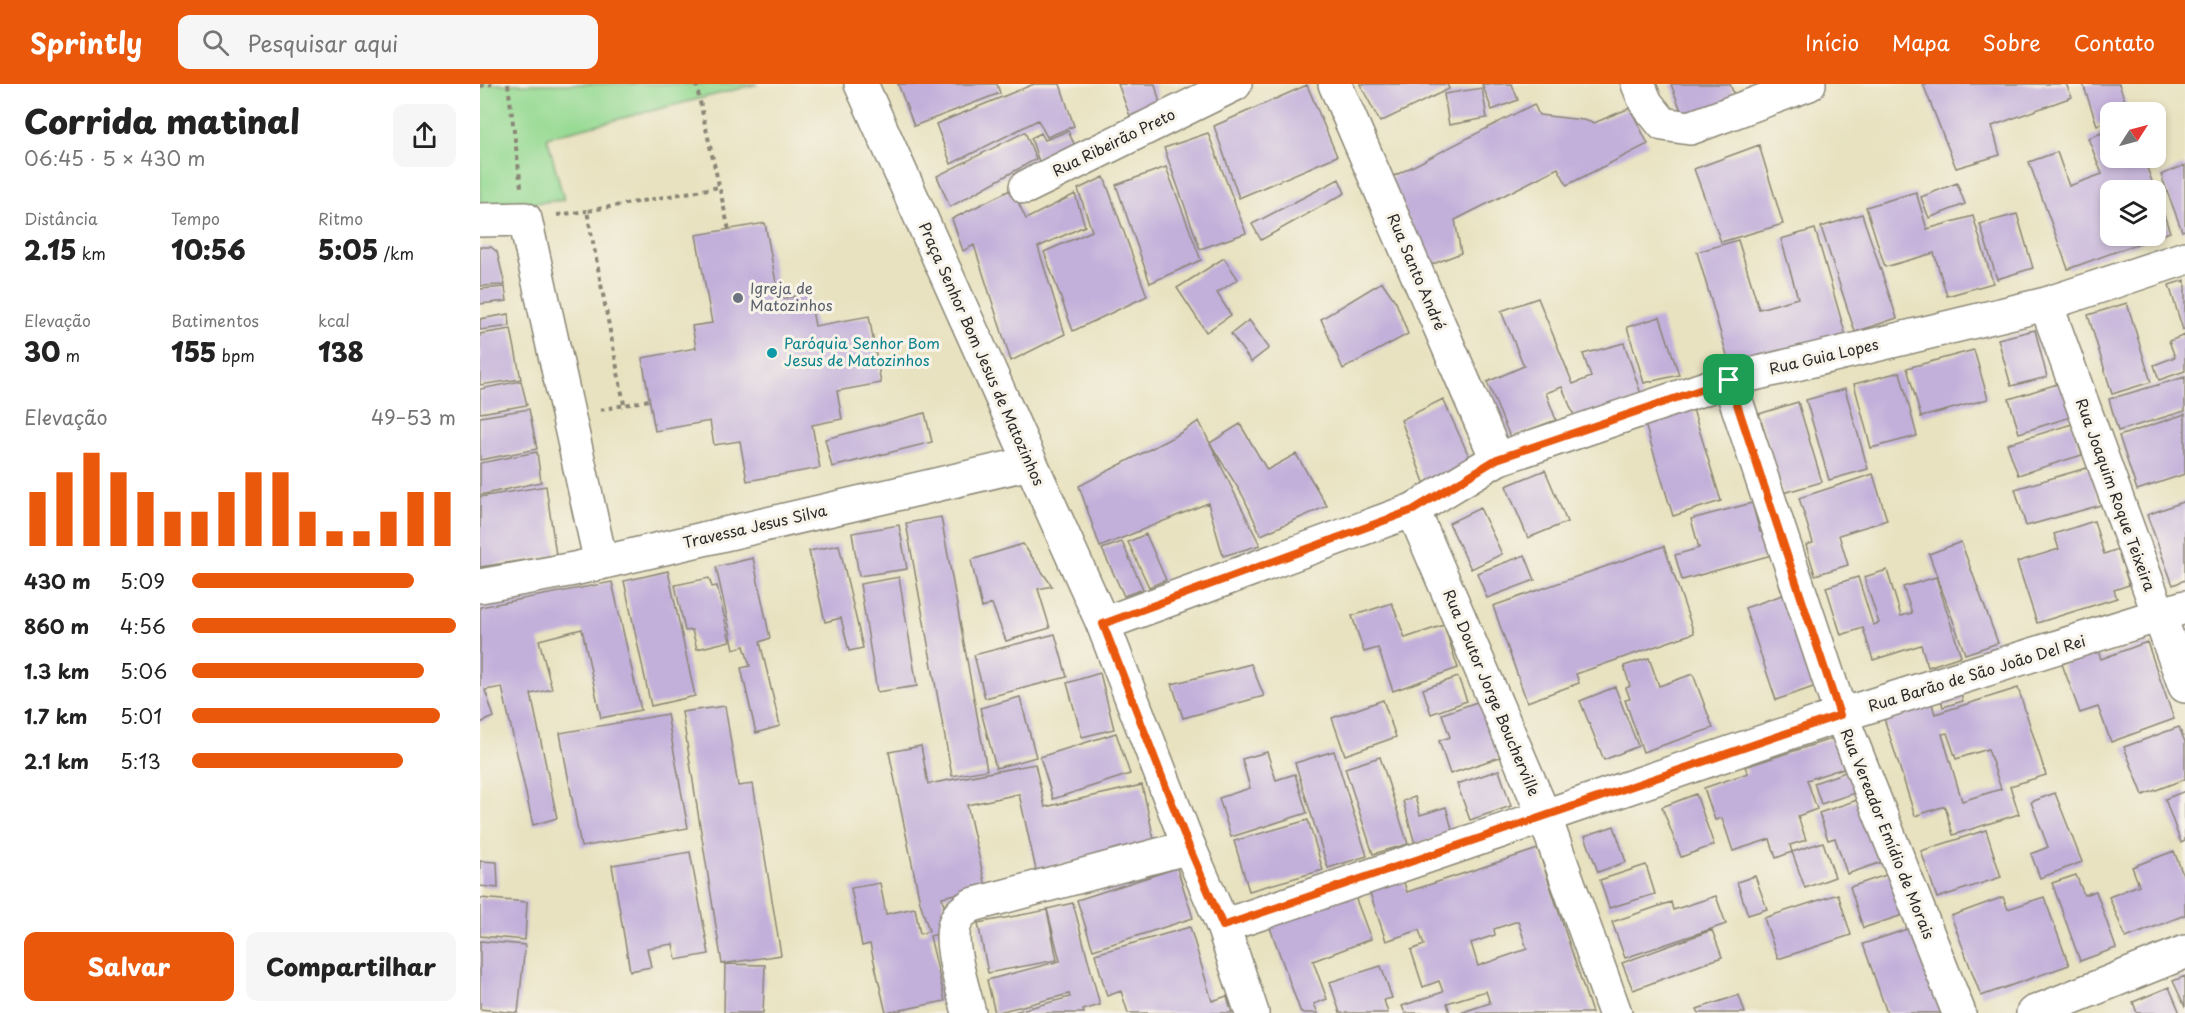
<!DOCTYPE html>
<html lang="pt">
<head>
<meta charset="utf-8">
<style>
  body { margin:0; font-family:"Playpen Sans",sans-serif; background:#f6f6f6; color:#222; height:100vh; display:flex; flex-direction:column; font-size:22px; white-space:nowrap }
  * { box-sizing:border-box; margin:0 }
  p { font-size:20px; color:#767676 }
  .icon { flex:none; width:33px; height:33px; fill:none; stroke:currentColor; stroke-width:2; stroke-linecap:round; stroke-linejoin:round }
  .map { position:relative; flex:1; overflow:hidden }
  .details { display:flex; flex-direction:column; background:#fff; width:480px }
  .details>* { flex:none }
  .needle { width:39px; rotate:54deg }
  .fabs { position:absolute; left:1620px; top:18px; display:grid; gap:12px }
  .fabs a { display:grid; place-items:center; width:66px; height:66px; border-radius:12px; background:#fff; box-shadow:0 3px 9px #0003; font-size:30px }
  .pin { position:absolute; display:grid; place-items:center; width:51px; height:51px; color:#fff; margin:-26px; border-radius:12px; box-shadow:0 3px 9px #0006 }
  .round { display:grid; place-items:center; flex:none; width:63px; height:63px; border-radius:12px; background:#f6f6f6 }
  .head { display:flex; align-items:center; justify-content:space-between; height:102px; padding:0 24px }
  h1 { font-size:33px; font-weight:800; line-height:45px }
  .stats { display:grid; grid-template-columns:repeat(3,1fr); gap:9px; height:102px; padding:6px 24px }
  .stats div { display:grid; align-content:center }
  .stats b { font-size:26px; font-weight:800 }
  .stats small { font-size:16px; font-weight:400 }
  .stats p { font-size:16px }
  .chart { height:168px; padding:12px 24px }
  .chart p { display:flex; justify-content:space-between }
  .chart svg { width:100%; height:108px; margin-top:6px; stroke:#ea580c; stroke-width:6 }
  .action { display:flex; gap:12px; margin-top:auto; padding:12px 24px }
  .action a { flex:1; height:69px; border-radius:12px; background:#ea580c; color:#fff; font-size:24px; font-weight:800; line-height:69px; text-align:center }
  .action a+a { background:#f6f6f6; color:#222 }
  ul { padding:0 24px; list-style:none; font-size:20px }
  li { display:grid; grid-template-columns:96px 72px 1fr; align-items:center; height:45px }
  li i { height:15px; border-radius:8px; background:#ea580c }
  header { display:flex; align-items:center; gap:36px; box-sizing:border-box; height:84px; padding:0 30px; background:#ea580c; color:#fff }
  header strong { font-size:28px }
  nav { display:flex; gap:33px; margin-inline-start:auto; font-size:21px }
  .search { width:420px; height:54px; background:#f6f6f6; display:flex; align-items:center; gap:15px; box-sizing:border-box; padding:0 21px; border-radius:12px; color:#767676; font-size:22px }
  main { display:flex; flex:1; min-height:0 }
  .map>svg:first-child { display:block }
</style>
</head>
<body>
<header>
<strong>Sprintly</strong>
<div class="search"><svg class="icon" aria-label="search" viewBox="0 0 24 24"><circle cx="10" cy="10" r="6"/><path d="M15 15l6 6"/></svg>Pesquisar aqui</div>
<nav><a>Início</a><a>Mapa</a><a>Sobre</a><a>Contato</a></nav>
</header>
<main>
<section class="details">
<div class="head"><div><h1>Corrida matinal</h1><p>06:45 · 5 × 430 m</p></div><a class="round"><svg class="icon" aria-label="share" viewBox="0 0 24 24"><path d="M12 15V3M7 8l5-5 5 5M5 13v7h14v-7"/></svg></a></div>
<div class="stats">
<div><p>Distância</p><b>2.15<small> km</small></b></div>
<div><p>Tempo</p><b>10:56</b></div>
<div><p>Ritmo</p><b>5:05<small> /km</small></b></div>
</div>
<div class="stats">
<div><p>Elevação</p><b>30<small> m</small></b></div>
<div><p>Batimentos</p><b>155<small> bpm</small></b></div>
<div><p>kcal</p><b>138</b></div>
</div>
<div class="chart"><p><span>Elevação</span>49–53 m</p>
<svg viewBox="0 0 160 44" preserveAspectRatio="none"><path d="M5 44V22M15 44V14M25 44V6M35 44V14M45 44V22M55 44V30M65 44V30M75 44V22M85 44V14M95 44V14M105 44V30M115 44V38M125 44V38M135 44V30M145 44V22M155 44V22"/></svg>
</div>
<ul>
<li><b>430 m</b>5:09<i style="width:84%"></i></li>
<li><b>860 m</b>4:56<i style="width:100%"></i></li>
<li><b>1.3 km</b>5:06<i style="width:88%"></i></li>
<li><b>1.7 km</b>5:01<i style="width:94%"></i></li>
<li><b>2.1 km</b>5:13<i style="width:80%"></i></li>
</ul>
<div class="action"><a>Salvar</a><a>Compartilhar</a></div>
</section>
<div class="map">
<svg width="1705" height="929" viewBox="0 0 1705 929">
  <rect width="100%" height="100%" fill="#f7f3e8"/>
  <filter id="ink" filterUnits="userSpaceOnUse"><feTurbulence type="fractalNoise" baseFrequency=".0167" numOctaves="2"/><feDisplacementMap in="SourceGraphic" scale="12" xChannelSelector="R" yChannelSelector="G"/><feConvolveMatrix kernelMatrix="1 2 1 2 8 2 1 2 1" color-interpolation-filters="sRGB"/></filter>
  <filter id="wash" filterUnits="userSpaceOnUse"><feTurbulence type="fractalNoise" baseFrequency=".008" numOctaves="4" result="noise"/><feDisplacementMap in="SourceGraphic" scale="24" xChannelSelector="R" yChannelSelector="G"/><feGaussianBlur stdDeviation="1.35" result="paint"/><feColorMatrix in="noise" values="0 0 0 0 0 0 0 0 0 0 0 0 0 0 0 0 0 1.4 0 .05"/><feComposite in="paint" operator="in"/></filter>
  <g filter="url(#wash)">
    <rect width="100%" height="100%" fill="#e8e2c0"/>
    <path fill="#96da93" stroke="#60825f" stroke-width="1.5" d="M0,0H278L67,53L84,116L0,124Z"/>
    <g id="blocks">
      <path fill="#c2afda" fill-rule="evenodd" d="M418,0H517L520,9L434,42Z
        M554,0H580L594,42L567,53L558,36L471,80L456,40Z
        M638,0H675L680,20L650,32Z
        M880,0H967L969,5L900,38Z
        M1002,0H1032L1038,16L1012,26Z
        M1191,0H1250L1256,16L1204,35Z
        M1443,0H1586L1592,13L1512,42L1520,71L1476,84Z
        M1603,0H1639L1649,28H1630V36L1617,41Z
        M827,1L857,72L759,114L734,42Z
        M1002,4L1007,34L969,41L964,10Z
        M1054,20L1059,31L1103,36L1114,39L1150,24L1168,60L1087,101L1078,84L975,136L981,169L948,182L910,94Z
        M1630,46V74H1645L1649,84L1665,78L1675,106H1630V152H1676V108L1690,148L1588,185L1549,78L1577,68L1589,102L1622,90L1608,54Z
        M588,47L596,64L560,81L551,54L561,49L565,56Z
        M545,48L556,75L470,123L457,92Z
        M728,49L766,149L720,165L684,64Z
        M1279,61L1303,140L1241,158L1214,85Z
        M1705,81V146L1702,147L1681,91Z
        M686,83L721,176L670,199L636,101Z
        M624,93L667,212L593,247L564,168L612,147L598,105Z
        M859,95L865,109L781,156L772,140Z
        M1477,99L1485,120L1449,134L1441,113Z
        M532,105L546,135L595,110L605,142L558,163L585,250L531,277L494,161L483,167L472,135Z
        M1436,108L1447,145L1493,132L1513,199L1467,212L1454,169L1405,183L1386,123Z
        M1382,130L1417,234L1375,248L1341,143Z
        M1537,130L1553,184L1517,195L1500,140Z
        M285,139L299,215L329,210L335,242L389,232L401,299L357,307L362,335L332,341L340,384L267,397L260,357L234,361L230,337L175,347L162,274L216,264L212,242L232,239L216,151Z
        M1335,145L1366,252L1251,285L1217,168L1258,156L1279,225L1318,214L1301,155Z
        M0,163H11L17,168L25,201L0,202Z
        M744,174L758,195L737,209L751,231L726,248L697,204Z
        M1705,196V245L1703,246L1689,201Z
        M902,198L916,218L928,250L863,285L841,235Z
        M25,203L27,217L0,220V205Z
        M1058,214L1093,300L1111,293L1103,270L1144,259L1163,316L1096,336L1082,303L1066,309L1076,336L1030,353L1007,298L1044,282L1021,227Z
        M1647,219L1671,298L1632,310L1608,231Z
        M29,230L30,242L0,246V235Z
        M1180,233L1199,291L1164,299L1147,243Z
        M769,236L789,264L771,278L751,250Z
        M31,245L41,295L0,301V250Z
        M1555,246L1567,293L1531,302L1518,255Z
        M1705,251V287L1679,296L1674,281L1695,273L1689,257Z
        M1494,266L1508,315L1441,333L1427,284Z
        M1420,288L1437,352L1391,364L1374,300Z
        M1705,293V327L1638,347L1629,315Z
        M41,297L47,321L0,329V305Z
        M1584,298L1594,332L1539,349L1529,315Z
        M1365,305L1388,385L1349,396L1326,316Z
        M963,315L993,381L945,401L921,336Z
        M1318,318L1342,398L1303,409L1279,330Z
        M1212,322L1241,417L1193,432L1164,337Z
        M49,325L57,365L0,376V333Z
        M445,329L452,358L352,383L345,355Z
        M1705,330V390L1657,406L1639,352Z
        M719,337L780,461L743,472L728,419L620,463L599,402L697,351Z
        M760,340L787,386L816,370L847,422L781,451L763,412L730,359Z
        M1592,340L1602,371L1538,391L1527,360Z
        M57,368L61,398L0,411V379Z
        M1610,383L1621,421L1546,442L1535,405Z
        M1065,386L1087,438L1048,454L1026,402Z
        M1393,390L1407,436L1359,451L1368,481L1335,491L1326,461L1333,459L1319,414Z
        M66,402L76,471L0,483V413Z
        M1705,417V496L1693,501L1667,431Z
        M1272,419L1280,448L1288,446L1295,470L1202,496L1195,471L1219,464L1211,435Z
        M1000,424L1022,470L991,485L969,439Z
        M461,433L507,686L472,692L426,439Z
        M1614,437L1624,470L1638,465L1649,501L1634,506L1637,514L1557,539L1537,478L1579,465L1574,450Z
        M419,441L427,485L379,492L372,449Z
        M666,450L686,496L669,503L648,458Z
        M642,458L663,505L644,512L622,465Z
        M1481,458L1518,559L1485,570L1449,470Z
        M543,460L572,502L558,505L570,544L526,557L512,520L502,524L491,476Z
        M359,461L383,564L369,567L361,534L345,538L329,467Z
        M1184,462L1214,549L1096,590L1099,599L1047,618L1013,522Z
        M1045,471L1055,496L1007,514L997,489Z
        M273,474L290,554L280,558L300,642L276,649L261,584L270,582L264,562L254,565L236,483Z
        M1407,486L1421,532L1432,529L1423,503L1456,493L1481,572L1448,583L1441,561L1393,576L1383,544L1361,551L1346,503L1378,493L1393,541L1399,539L1384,493Z
        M188,487L215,612L171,622L144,497Z
        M419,493L437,602L397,608L380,500Z
        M229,494L232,503L237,502L250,557L217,565L212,546L205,547L195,501Z
        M132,498L161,626L121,634L102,545L59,556L72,605L51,610L77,734L53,741L22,603L5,606L14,633L0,639V523Z
        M1308,509L1339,601L1296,616L1265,524Z
        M912,519L925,554L964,541L978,584L913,607L898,564L884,568L872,532Z
        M575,550L587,593L505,614L494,571Z
        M1667,558L1694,635L1631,658L1618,623L1600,629L1582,580L1618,567L1621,575Z
        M1169,574L1179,602L1213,590L1233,644L1163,668L1145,616L1150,615L1146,604L1150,602L1144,582Z
        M771,580L784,612L703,634L692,600Z
        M620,589L634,645L602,653L587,599Z
        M978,593L987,617L951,630L943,605Z
        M1478,599L1483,617L1463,623L1458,605Z
        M1135,603L1158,662L1124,676L1100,617Z
        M1538,604L1566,691L1530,702L1539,730L1473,751L1465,722L1435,732L1403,631L1451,616L1455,630ZM1467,649L1476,675L1508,665L1521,705L1482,717L1462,650Z
        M540,613L556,673L516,684L500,624Z
        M903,616L916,653L865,671L852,634Z
        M1000,617L1020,673L970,690L959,657L970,653L962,630Z
        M245,622L258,702L273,700L301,871L242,880L202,628Z
        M187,630L208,744L101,763L80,649Z
        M1699,643L1705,658V695L1663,711L1644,663Z
        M636,649L650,690L573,715L560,673Z
        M1357,653L1367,683L1327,696L1337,725L1318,732L1326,756L1310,761L1312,768L1296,774L1290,755L1253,767L1242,734L1235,736L1224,704L1268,689L1265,683Z
        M441,662L448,700L555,680L565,723L662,701L675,760L556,786L539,710L487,721L506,803L462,813L470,847L450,852L465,917L406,929L390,860L382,862L371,804L400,799L406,830L435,824L440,850L449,847L440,818L409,668Z
        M854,667L887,772L848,784L815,679Z
        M787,668L796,696L815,690L827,729L751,753L739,714L770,704L762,675Z
        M900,673L928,760L893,770L865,684Z
        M1374,685L1381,707L1341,720L1334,699Z
        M1019,686L1031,722L990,736L977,700Z
        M1705,707V757L1701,759L1685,715Z
        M1575,709L1602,778L1560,794L1551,770L1568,763L1551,718Z
        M1216,710L1234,761L1201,773L1182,723Z
        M935,713L940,731L966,723L973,749L935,760L923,717Z
        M1383,714L1405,777L1367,790L1355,754L1348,756L1339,729Z
        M828,736L843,786L769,807L754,757Z
        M1134,742L1146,778L1118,788L1105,752Z
        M1506,746L1521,793L1457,814L1441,767Z
        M1343,758L1355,793L1325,804L1312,768Z
        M1058,765L1112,929H980L1010,919L1006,907L967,919L970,929H925L922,922L963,908L959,897L943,903L931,866L944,861L939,846L906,857L887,800L921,789L927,808ZM1038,837L1047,865L998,882L991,859L1015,851L1014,845Z
        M1694,767L1705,796V831L1646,854L1629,813L1659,801L1652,783Z
        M210,768L229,870L196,876L193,860L167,864L171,883L150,887L132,781Z
        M0,777L17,778L18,804L0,802Z
        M1166,781L1175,810L1129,824L1120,796Z
        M697,784L713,834L613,866L597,816Z
        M1412,789L1426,830L1383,844L1370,803Z
        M1596,791L1604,811L1616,807L1636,864L1600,877L1572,799Z
        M1275,792L1287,825L1268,831L1257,798Z
        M874,810L891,855L833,877L847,915L834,920L838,929H821L789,841Z
        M1358,810L1371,851L1298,875L1284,834Z
        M1236,812L1246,840L1145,874L1132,838L1191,818L1193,826Z
        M1523,813L1528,825L1564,813L1589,881L1501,912L1471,832Z
        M0,814L47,818L45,856L0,852Z
        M593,819L620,921L603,926L604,929H530L590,913L589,910L515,929L507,896L580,877L567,825Z
        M567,826L577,876L508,889L498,839Z
        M1439,841L1470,929H1407L1383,860Z
        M710,843L732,917L747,912L752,929H648L641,907L627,912L615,870Z
        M1232,846L1242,873L1153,906L1142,879Z
        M0,857L45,861L38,929L0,925Z
        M245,880L285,881L283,929H244Z
        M901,882L912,914L904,916L908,929H860L850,898Z
        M1705,892V923L1693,897Z
        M1689,903L1700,929H1657L1653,918Z
        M1259,911L1265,929H1219L1217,925Z"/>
    </g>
  </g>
  <g filter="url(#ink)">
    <use href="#blocks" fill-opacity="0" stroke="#8a8676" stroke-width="1.5"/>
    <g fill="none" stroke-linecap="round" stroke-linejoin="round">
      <defs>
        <path id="minor" d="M855,0L1017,375
          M1158,0L1166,19L1183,40L1210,44L1329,0
          M546,103L755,0
          M0,136L45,135L121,479
          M1566,220L1705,602
          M1249,296L1361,631L1479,929
          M933,426L1065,734L1135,929
          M0,502L94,485L550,379
          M623,540L933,426L1017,375L1249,296L1566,220L1705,174
          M743,842L1361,631L1705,523
          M489,929C484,907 466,857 476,837C479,829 485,826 492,821L709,763
          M1553,929L1705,868"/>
        <path id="secondary" d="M381,0L623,540L709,763L743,842L772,929"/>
      </defs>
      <use href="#minor" stroke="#8a8676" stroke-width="36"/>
      <use href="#secondary" stroke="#8a8676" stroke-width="36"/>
      <path stroke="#8a8676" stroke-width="4" stroke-dasharray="4.5 4.5" stroke-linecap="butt" d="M28,0L41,103
        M216,0L249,146
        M0,2L12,0
        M77,131L107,127
        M144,320L107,127L239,103
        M120,326L169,316"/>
      <use href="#minor" stroke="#fff" stroke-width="33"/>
      <use href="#secondary" stroke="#fff" stroke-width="33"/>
    </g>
  </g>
  <g fill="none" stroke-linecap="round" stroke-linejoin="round" filter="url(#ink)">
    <defs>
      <path id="route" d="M1249,296L1360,631L743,842L709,763L623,540L933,426L1017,375Z"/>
    </defs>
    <use href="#route" stroke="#fff" stroke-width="12"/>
    <use href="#route" stroke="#ea580c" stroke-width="8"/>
  </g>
  <circle fill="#6b7280" stroke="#f7f3e8" stroke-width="2" cx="258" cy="214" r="6"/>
  <circle fill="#0f9aa8" stroke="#f7f3e8" stroke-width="2" cx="292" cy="269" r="6"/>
  <g text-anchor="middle" stroke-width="6" stroke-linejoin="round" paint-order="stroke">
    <g font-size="15" fill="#2b2b2b" stroke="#f7f3e8">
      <text transform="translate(634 59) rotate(-26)" y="5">Rua Ribeirão Preto</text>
      <text transform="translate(936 188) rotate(67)" y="5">Rua Santo André</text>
      <text transform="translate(501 270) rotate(66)" y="5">Praça Senhor Bom Jesus de Matozinhos</text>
      <text transform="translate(1344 273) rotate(-13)" y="5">Rua Guia Lopes</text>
      <text transform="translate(1635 411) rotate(70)" y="5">Rua Joaquim Roque Teixeira</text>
      <text transform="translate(275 443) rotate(-13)" y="5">Travessa Jesus Silva</text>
      <text transform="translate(1497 590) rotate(-17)" y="5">Rua Barão de São João Del Rei</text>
      <text transform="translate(1011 609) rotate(67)" y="5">Rua Doutor Jorge Boucherville</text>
      <text transform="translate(1407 750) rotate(68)" y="5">Rua Vereador Emídio de Morais</text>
    </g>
    <g font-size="15" fill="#5b616d" stroke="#f7f3e8" text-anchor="start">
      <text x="270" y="210">Igreja de<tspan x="270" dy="17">Matozinhos</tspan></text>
    </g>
    <g font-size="15" fill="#0d838f" stroke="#f7f3e8" text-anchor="start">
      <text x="304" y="265">Paróquia Senhor Bom<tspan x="304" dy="17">Jesus de Matozinhos</tspan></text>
    </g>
  </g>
</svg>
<div class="fabs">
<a><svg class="needle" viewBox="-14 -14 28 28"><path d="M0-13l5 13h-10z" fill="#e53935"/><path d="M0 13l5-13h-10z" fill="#767676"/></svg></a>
<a><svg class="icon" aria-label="layers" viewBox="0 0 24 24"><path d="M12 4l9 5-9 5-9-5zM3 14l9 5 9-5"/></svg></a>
</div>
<div class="pin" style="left:1249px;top:296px;background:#1e9e55"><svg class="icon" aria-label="arrive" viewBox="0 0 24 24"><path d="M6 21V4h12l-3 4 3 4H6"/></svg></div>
</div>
</main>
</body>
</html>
